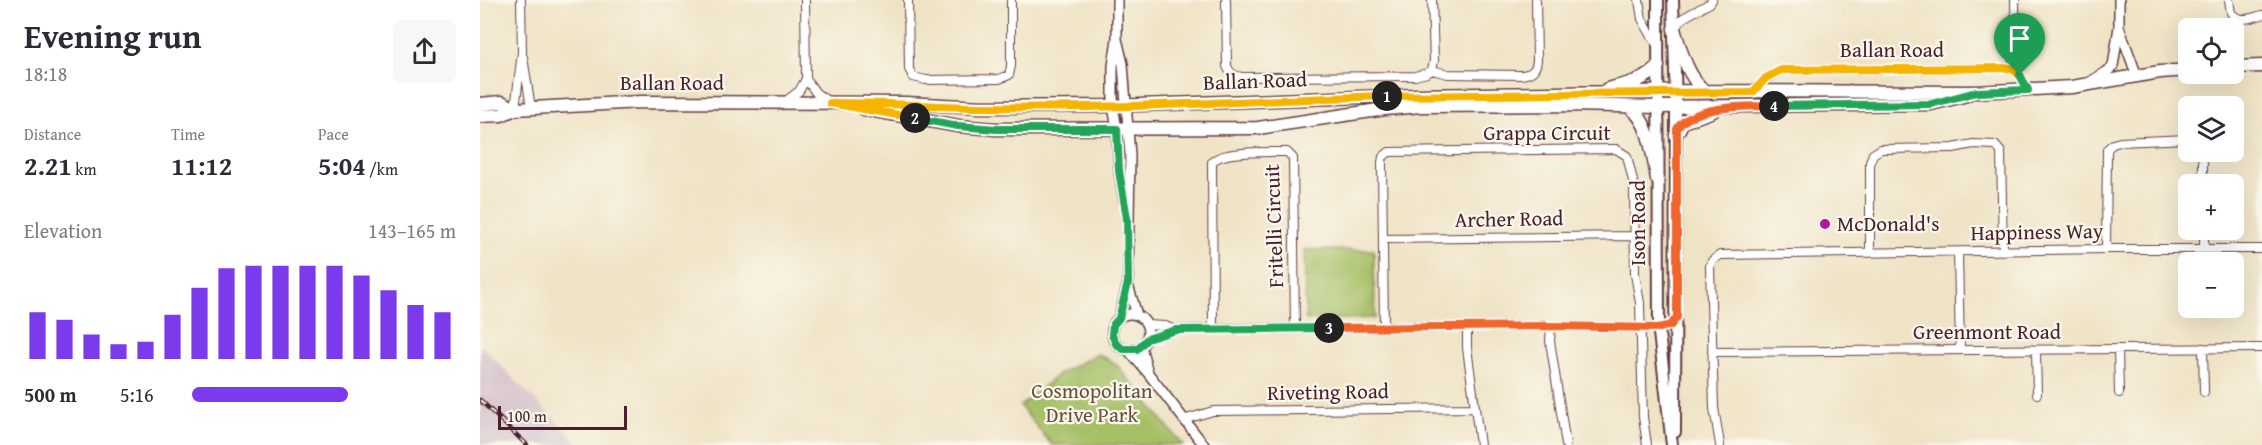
<!DOCTYPE html>
<html lang="en">
<head>
<meta charset="utf-8">
<style>
  body { margin:0; font-family:"Gentium Book Plus",serif; background:#f7f7f7; color:#2b2b33; height:100vh; display:flex; flex-direction:column; font-size:22px; white-space:nowrap }
  * { box-sizing:border-box; margin:0 }
  p { font-size:20px; color:#7c7c81 }
  .icon { flex:none; width:33px; height:33px; fill:none; stroke:currentColor; stroke-width:2; stroke-linecap:round; stroke-linejoin:round }
  .map { position:relative; flex:1; overflow:hidden }
  .sheet { display:flex; flex-direction:column; background:#fff; width:480px }
  .sheet>* { flex:none }
  .fabs { position:absolute; left:1698px; top:18px; display:grid; gap:12px }
  .fabs a { display:grid; place-items:center; width:66px; height:66px; border-radius:9px; background:#fff; box-shadow:0 6px 24px #0002; font-size:30px }
  .scale { position:absolute; left:18px; bottom:15px; width:129px; box-sizing:border-box; padding-left:6px; border:3px solid #4a1f2b; border-top:0; font-size:16px; line-height:21px; white-space:nowrap; color:#4a1f2b; -webkit-text-stroke:4px #fbf7ec; paint-order:stroke }
  .pin { position:absolute; display:grid; place-items:center; width:51px; height:51px; color:#fff; margin:-62px -26px; border-radius:50% 50% 50% 0; rotate:-45deg; box-shadow:0 0 6px #0007 }
  .pin .icon { rotate:45deg }
  .km { position:absolute; width:30px; height:30px; margin:-15px; border-radius:50%; background:#222; color:#fff; font-size:16px; line-height:30px; text-align:center }
  .round { display:grid; place-items:center; flex:none; width:63px; height:63px; border-radius:9px; background:#f7f7f7 }
  .summary { display:flex; align-items:center; justify-content:space-between; height:102px; padding:0 24px }
  h1 { font-size:33px; font-weight:600; line-height:45px }
  .figures { display:grid; grid-template-columns:repeat(3,1fr); gap:9px; height:102px; padding:6px 24px }
  .figures div { display:grid; align-content:center }
  .figures b { font-size:26px; font-weight:600 }
  .figures small { font-size:16px; font-weight:400 }
  .figures p { font-size:16px }
  .chart { height:168px; padding:12px 24px }
  .chart p { display:flex; justify-content:space-between }
  .chart svg { width:100%; height:108px; margin-top:6px; stroke:#7c3aed; stroke-width:6 }
  ul { padding:0 24px; list-style:none; font-size:20px }
  li { display:grid; grid-template-columns:96px 72px 1fr; align-items:center; height:45px }
  li i { height:15px; border-radius:8px; background:#7c3aed }
  main { display:flex; flex:1; min-height:0 }
  .map>svg:first-child { display:block }
</style>
</head>
<body>
<main>
<section class="sheet">
<div class="summary"><div><h1>Evening run</h1><p>18:18</p></div><a class="round"><svg class="icon" aria-label="share" viewBox="0 0 24 24"><path d="M12 15V3M7 8l5-5 5 5M5 13v7h14v-7"/></svg></a></div>
<div class="figures">
<div><p>Distance</p><b>2.21<small> km</small></b></div>
<div><p>Time</p><b>11:12</b></div>
<div><p>Pace</p><b>5:04<small> /km</small></b></div>
</div>
<div class="chart"><p><span>Elevation</span>143–165 m</p>
<svg viewBox="0 0 160 44" preserveAspectRatio="none"><path d="M5 44V25M15 44V28M25 44V34M35 44V38M45 44V37M55 44V26M65 44V15M75 44V7M85 44V6M95 44V6M105 44V6M115 44V6M125 44V10M135 44V16M145 44V22M155 44V25"/></svg>
</div>
<ul>
<li><b>500 m</b>5:16<i style="width:59%"></i></li>
</ul>
</section>
<div class="map">
<svg width="1782" height="445" viewBox="0 0 1782 445">
  <rect width="100%" height="100%" fill="#fbf7ec"/>
  <filter id="ink" filterUnits="userSpaceOnUse"><feTurbulence type="fractalNoise" baseFrequency=".0167" numOctaves="2"/><feDisplacementMap in="SourceGraphic" scale="12" xChannelSelector="R" yChannelSelector="G"/><feConvolveMatrix kernelMatrix="1 2 1 2 8 2 1 2 1" color-interpolation-filters="sRGB"/></filter>
  <filter id="wash" filterUnits="userSpaceOnUse"><feTurbulence type="fractalNoise" baseFrequency=".008" numOctaves="4" result="noise"/><feDisplacementMap in="SourceGraphic" scale="24" xChannelSelector="R" yChannelSelector="G"/><feGaussianBlur stdDeviation="1.35" result="paint"/><feColorMatrix in="noise" values="0 0 0 0 0 0 0 0 0 0 0 0 0 0 0 0 0 1.4 0 .05"/><feComposite in="paint" operator="in"/></filter>
  <g filter="url(#wash)">
    <rect width="100%" height="100%" fill="#efe3c5"/>
    <path fill="#d1bdc8" d="M0,345L77,422L101,445H0Z"/>
    <path fill="#a6c066" stroke="#787048" stroke-width="1.5" d="M824,250H894L895,318L826,320Z
      M617,354L635,363L703,445H572L540,406L579,374Z"/>
  </g>
  <g filter="url(#ink)">
    <g fill="none" stroke-linecap="round" stroke-linejoin="round">
      <defs>
        <path id="minor" d="M428,0L429,69L433,77L446,80L519,79L529,75L531,66V0
          M746,0L747,66C750,74 754,76 762,77L935,76L947,73L952,70L954,61L952,0
          M1159,0L1162,19L1177,45
          M1749,0L1751,13C1761,23 1770,18 1782,15
          M1194,29L1203,18L1230,3L1232,0
          M43,57L51,108
          M1531,68L1536,53L1535,0
          M952,70L968,74L1041,75C1051,74 1056,71 1057,60L1056,0
          M326,79L336,93L348,101
          M1274,91L1286,79L1301,70L1531,68L1540,75L1548,90
          M306,101L319,91L326,79L325,0
          M35,109L42,52L41,0
          M1723,152V184
          M1724,230V249
          M903,239L1155,236
          M1626,249L1627,149L1633,144L1640,142L1708,139
          M1390,252V162L1393,154L1401,149L1473,148L1493,144L1515,145L1521,152L1523,251
          M1478,252L1480,350
          M667,325L685,326L695,330
          M1071,326L1070,341L1086,445
          M987,327V348L1000,445
          M904,328L902,162L903,157L909,152L1136,149L1147,156L1154,185L1155,274L1160,303L1163,417L1167,445
          M733,329L732,162C741,150 791,152 807,152L813,158L815,329
          M667,339L696,330L711,329L1071,326L1179,328
          M1723,348L1724,392
          M1638,349L1639,393
          M1556,350L1557,394
          M1232,352L1782,348
          M703,420L733,411L995,408
          M1240,445L1234,408L1230,266L1232,261L1240,255L1626,249H1782"/>
        <path id="tertiary" d="M637,0V39L633,66V106L637,129L639,171L644,200
          M1639,27L1657,76
          M637,39L643,64L650,155L648,283L639,318
          M1611,81L1629,70L1633,66L1639,27V0
          M648,285L657,315
          M632 332a18 18 0 1 1 36 0a18 18 0 1 1-36 0Z
          M661,347L668,373
          M648,350L668,373L724,445"/>
        <path id="secondary" d="M1178,0L1179,333L1192,445
          M1193,0L1196,107L1195,432"/>
        <path id="primary" d="M1194,29C1201,51 1207,75 1224,91
          M1754,67L1782,66
          M1127,89C1143,85 1167,81 1178,66
          M0,104L22,102L35,109
          M1149,107C1170,120 1173,157 1177,179
          M384,109L478,126L516,129L778,128L905,109L942,106L1092,105L1178,107L1451,104L1487,95
          M0,116L21,115L35,109L160,102L426,103L501,107L633,106L936,95L1224,91L1496,92L1592,87L1680,72L1708,70
          M1196,135L1203,122L1233,111"/>
      </defs>
      <use href="#minor" stroke="#633c42" stroke-width="10"/>
      <use href="#tertiary" stroke="#633c42" stroke-width="12"/>
      <use href="#secondary" stroke="#633c42" stroke-width="14"/>
      <use href="#primary" stroke="#633c42" stroke-width="15"/>
      <use href="#minor" stroke="#fff" stroke-width="8"/>
      <use href="#tertiary" stroke="#fff" stroke-width="9"/>
      <use href="#secondary" stroke="#fff" stroke-width="10"/>
      <use href="#primary" stroke="#fff" stroke-width="12"/>
      <defs>
        <path id="rail" d="M0,400L47,445"/>
      </defs>
      <use href="#rail" stroke="#4a1f2b" stroke-width="4.5"/>
      <use href="#rail" stroke="#fbf7ec" stroke-width="2" stroke-dasharray="7" stroke-linecap="butt"/>
    </g>
  </g>
  <g fill="none" stroke-linecap="round" stroke-linejoin="round" filter="url(#ink)">
    <defs>
      <path id="split-1" d="M907,96L1273,92L1286,78L1301,70L1531,68L1540,75"/>
      <path id="split-2" d="M435,118L350,103C401,103 451,106 501,107C636,110 772,100 907,96"/>
      <path id="split-3" d="M435,118L478,126L516,129H637L639,171L647,218L648,283L639,318L633,325L632,335L636,344L643,349H657L667,339L696,330L849,328"/>
      <path id="split-4" d="M849,328L1071,326L1179,328L1191,325L1197,317V129C1211,105 1270,106 1294,106"/>
      <path id="split-5" d="M1294,106L1451,104L1496,92L1548,90L1540,75"/>
    </defs>
    <use href="#split-1" stroke="#fff" stroke-width="12"/>
    <use href="#split-2" stroke="#fff" stroke-width="12"/>
    <use href="#split-3" stroke="#fff" stroke-width="12"/>
    <use href="#split-4" stroke="#fff" stroke-width="12"/>
    <use href="#split-5" stroke="#fff" stroke-width="12"/>
    <use href="#split-1" stroke="#f5b400" stroke-width="8"/>
    <use href="#split-2" stroke="#f5b400" stroke-width="8"/>
    <use href="#split-3" stroke="#22a559" stroke-width="8"/>
    <use href="#split-4" stroke="#f0652b" stroke-width="8"/>
    <use href="#split-5" stroke="#22a559" stroke-width="8"/>
  </g>
  <circle fill="#b5179e" stroke="#fbf7ec" stroke-width="2" cx="1345" cy="224" r="6"/>
  <g text-anchor="middle" stroke-width="4.5" stroke-linejoin="round" paint-order="stroke">
    <g font-size="21" fill="#4a1f2b" stroke="#fbf7ec">
      <text x="1412" y="57">Ballan Road</text>
      <text transform="translate(775 81) rotate(-2)" y="7">Ballan Road</text>
      <text x="192" y="90">Ballan Road</text>
      <text x="1067" y="140">Grappa Circuit</text>
      <text transform="translate(1029 219) rotate(-1)" y="7">Archer Road</text>
      <text transform="translate(1158 223) rotate(-90)" y="7">Ison Road</text>
      <text transform="translate(794 226) rotate(-92)" y="7">Fritelli Circuit</text>
      <text transform="translate(1557 232) rotate(-1)" y="7">Happiness Way</text>
      <text x="1507" y="339">Greenmont Road</text>
      <text transform="translate(848 392) rotate(-1)" y="7">Riveting Road</text>
    </g>
    <g font-size="21" fill="#4a1f2b" stroke="#fbf7ec" text-anchor="start">
      <text x="1357" y="231">McDonald's</text>
    </g>
    <g font-size="21" fill="#664f3d" stroke="#fbf7ec">
      <text x="612" y="398">Cosmopolitan<tspan x="612" dy="24">Drive Park</tspan></text>
    </g>
  </g>
</svg>
<div class="fabs">
<a><svg class="icon" aria-label="locate" viewBox="0 0 24 24"><circle cx="12" cy="12" r="6"/><path d="M12 2v4M12 18v4M2 12h4M18 12h4"/></svg></a>
<a><svg class="icon" aria-label="layers" viewBox="0 0 24 24"><path d="M12 4l9 5-9 5-9-5zM3 14l9 5 9-5"/></svg></a>
<a>+</a>
<a>−</a>
</div>
<div class="scale">100 m</div>
<div class="pin" style="left:1540px;top:75px;background:#1e9e55"><svg class="icon" aria-label="arrive" viewBox="0 0 24 24"><path d="M6 21V4h12l-3 4 3 4H6"/></svg></div>
<b class="km" style="left:907px;top:96px">1</b>
<b class="km" style="left:435px;top:118px">2</b>
<b class="km" style="left:849px;top:328px">3</b>
<b class="km" style="left:1294px;top:106px">4</b>
</div>
</main>
</body>
</html>
